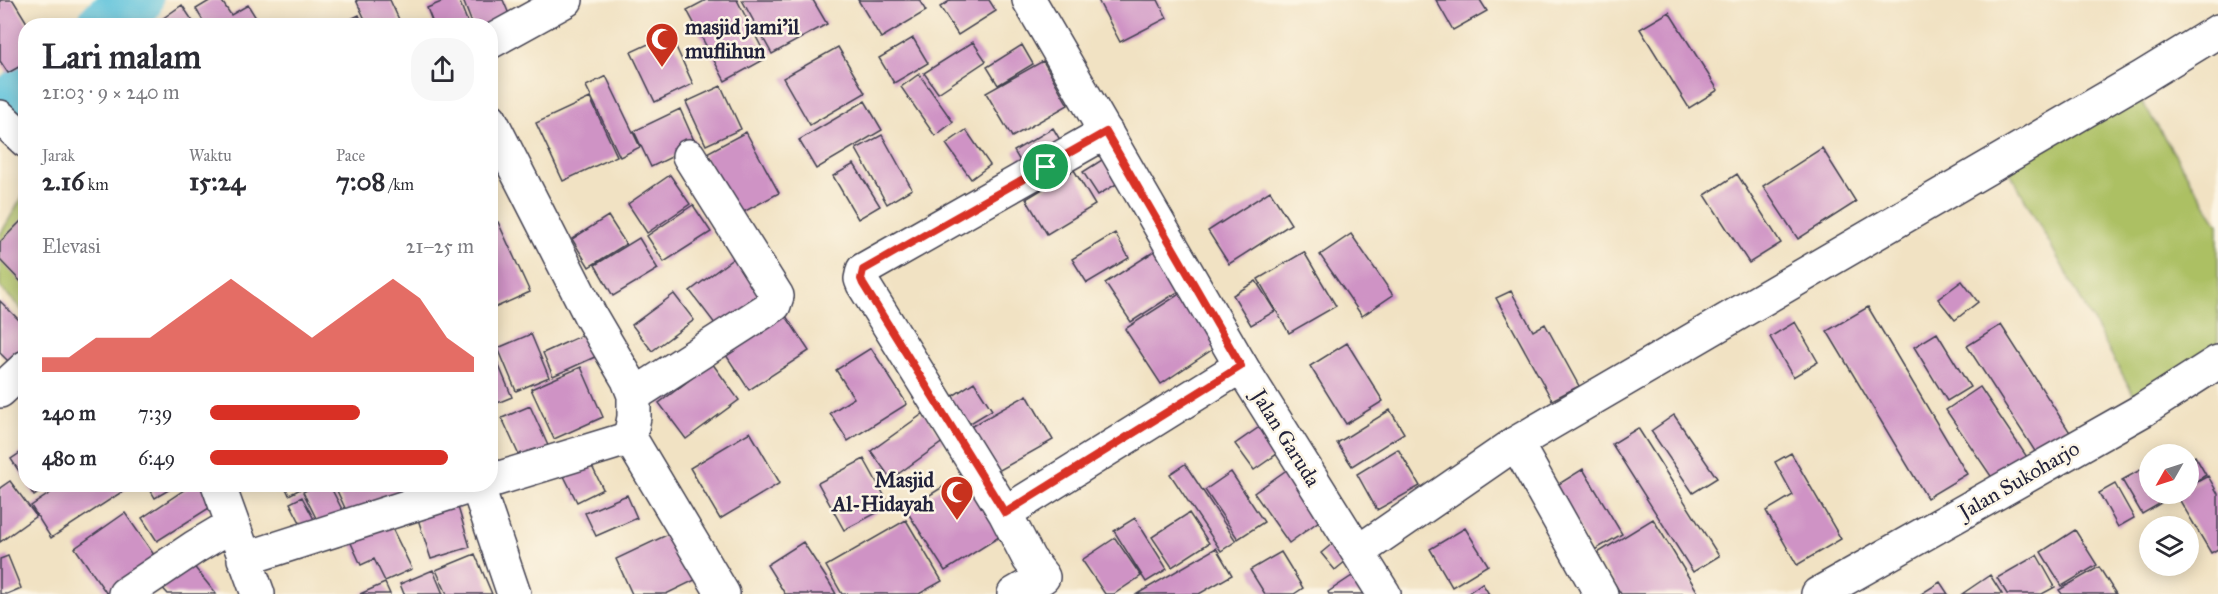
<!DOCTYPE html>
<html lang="id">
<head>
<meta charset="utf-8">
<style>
  body { margin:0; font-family:"IM FELL Great Primer",serif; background:#f7f7f7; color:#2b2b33; height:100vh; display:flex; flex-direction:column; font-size:22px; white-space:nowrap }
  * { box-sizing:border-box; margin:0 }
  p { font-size:20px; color:#7c7c81 }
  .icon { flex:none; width:33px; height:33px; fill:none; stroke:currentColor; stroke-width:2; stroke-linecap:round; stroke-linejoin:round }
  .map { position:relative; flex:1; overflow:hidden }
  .side { position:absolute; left:18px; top:18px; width:480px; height:474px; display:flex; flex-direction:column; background:#fff; border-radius:24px; box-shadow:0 3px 15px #0003 }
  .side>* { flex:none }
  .needle { width:39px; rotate:231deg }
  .fabs { position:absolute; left:2139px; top:444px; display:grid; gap:12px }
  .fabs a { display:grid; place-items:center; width:60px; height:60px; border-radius:50%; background:#fff; box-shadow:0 3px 15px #0003; font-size:30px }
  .pin { position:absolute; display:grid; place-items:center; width:51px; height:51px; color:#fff; margin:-26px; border:3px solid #fff; border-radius:50%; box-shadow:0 2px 6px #0007 }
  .round { display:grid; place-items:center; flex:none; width:63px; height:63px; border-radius:24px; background:#f7f7f7 }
  .summary { display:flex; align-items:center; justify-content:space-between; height:102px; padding:0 24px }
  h1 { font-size:33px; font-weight:700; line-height:45px }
  .metrics { display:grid; grid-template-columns:repeat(3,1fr); gap:9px; height:102px; padding:6px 24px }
  .metrics div { display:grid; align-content:center }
  .metrics b { font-size:26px; font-weight:700 }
  .metrics small { font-size:16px; font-weight:400 }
  .metrics p { font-size:16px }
  .chart { height:168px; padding:12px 24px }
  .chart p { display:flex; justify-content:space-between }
  .chart svg { width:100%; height:108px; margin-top:6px; fill:#d93025; opacity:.7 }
  ul { padding:0 24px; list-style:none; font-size:20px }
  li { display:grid; grid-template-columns:96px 72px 1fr; align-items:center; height:45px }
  li i { height:15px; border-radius:8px; background:#d93025 }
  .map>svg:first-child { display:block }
</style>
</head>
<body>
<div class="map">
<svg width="2218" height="594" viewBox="0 0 2218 594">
  <rect width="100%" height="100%" fill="#fcf5e5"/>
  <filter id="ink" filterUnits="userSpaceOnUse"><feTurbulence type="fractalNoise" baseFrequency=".0167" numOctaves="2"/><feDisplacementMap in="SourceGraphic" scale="12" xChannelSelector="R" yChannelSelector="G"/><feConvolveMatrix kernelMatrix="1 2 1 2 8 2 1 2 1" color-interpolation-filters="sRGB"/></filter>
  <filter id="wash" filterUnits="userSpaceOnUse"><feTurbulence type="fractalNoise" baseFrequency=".008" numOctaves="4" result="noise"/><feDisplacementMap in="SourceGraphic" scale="24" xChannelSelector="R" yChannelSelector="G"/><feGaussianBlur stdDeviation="1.35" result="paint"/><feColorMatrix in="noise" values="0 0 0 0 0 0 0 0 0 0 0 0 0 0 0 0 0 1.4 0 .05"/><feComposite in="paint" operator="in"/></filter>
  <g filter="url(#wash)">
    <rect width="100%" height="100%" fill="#f1e2c3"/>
    <path fill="#acc063" stroke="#67714f" stroke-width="1.5" d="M2139,97L2218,224V354L2141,408L2000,154Z
      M25,192V313L0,287V235Z"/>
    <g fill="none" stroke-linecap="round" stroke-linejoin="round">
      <path stroke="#5ec3dc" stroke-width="56" d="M105,26L135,0
        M0,113L26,92"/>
    </g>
    <g id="blocks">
      <path fill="#cf93c5" d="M0,0H13L29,26H26V63L8,73L0,61Z
        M211,0H221L231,15L248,5L261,26H206L196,9Z
        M356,0H390L402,26H368Z
        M446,0H459L469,26H434L427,8Z
        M463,0H503L514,26H473Z
        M706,0H737L767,58L725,81L687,10Z
        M742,0H813L827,24L772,54Z
        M858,0H919L926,11L881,38Z
        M951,0H989L996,11L958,35L940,7Z
        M1098,0H1158L1167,18L1120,42Z
        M1436,0H1480L1487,11L1453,30Z
        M182,5L196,26H152Z
        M1669,12L1718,90L1689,108L1640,29Z
        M359,15L364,26H336Z
        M670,34L693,84L655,102L631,52Z
        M913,38L928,63L894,83L879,58Z
        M973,42L986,61L938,93L924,73Z
        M1022,45L1033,64L998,85L987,67Z
        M838,47L865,93L810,125L783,78Z
        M1043,61L1068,105L1012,137L986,93Z
        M919,74L953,122L935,136L901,87Z
        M606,76L640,147L620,157L586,86Z
        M721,86L741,129L706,145L686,102Z
        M590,98L617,156L563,181L536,123Z
        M865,101L882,130L816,169L799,140Z
        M680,109L696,145L651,167L634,131Z
        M1053,128L1066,150L1027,173L1014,151Z
        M966,130L990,165L971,179L946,144Z
        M746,132L779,193L736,216L703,155Z
        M882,135L912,189L887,204L856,149Z
        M1822,148L1856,202L1798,239L1763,186Z
        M1105,158L1120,182L1098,195L1083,172Z
        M854,164L880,206L858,219L833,176Z
        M1074,170L1095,205L1047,234L1026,199Z
        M1737,174L1781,243L1749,263L1705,195Z
        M670,175L690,204L647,233L628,204Z
        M1270,191L1291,224L1229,264L1208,231Z
        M693,205L711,232L664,262L647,236Z
        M608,216L626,244L589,267L572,239Z
        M23,219L26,222V283L24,285L0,260V242Z
        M498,222L530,292L492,309L490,225Z
        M1115,233L1129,258L1087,283L1072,259Z
        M1351,234L1393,295L1362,316L1320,255Z
        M639,238L658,269L613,296L595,265Z
        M1161,247L1187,286L1131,322L1105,283Z
        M742,252L774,294L722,333L690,291Z
        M1304,252L1336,306L1289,333L1258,279Z
        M1256,281L1275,311L1251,325L1233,295Z
        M1962,281L1978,302L1955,320L1938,299Z
        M1184,291L1219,345L1161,384L1125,329Z
        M1511,291L1533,331L1545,324L1579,386L1552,400L1496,298Z
        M674,294L694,320L652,351L632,325Z
        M0,301L26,327V354L13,366L0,353Z
        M1868,307L1967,474L1927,498L1827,331Z
        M782,310L809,351L749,390L722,349Z
        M1795,322L1818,362L1793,377L1770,337Z
        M2001,325L2073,437L2040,459L1967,346Z
        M587,333L597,356L553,376L543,353Z
        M1937,333L1970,387L1947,401L1914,347Z
        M531,334L549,377L516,391L498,348Z
        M1347,343L1383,401L1346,424L1310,366Z
        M871,348L907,404L848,441L830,413L854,398L836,370Z
        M492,349L512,397L490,406V350Z
        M712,363L739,400L686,439L659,403Z
        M581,367L603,417L554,439L531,389Z
        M974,382L992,410L959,430L942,403Z
        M1980,387L2031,463L1997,485L1946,410Z
        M1027,395L1053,440L991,475L965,430Z
        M530,406L550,450L522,462L502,418Z
        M1390,410L1404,433L1352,466L1337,443Z
        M924,413L944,441L891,479L871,451Z
        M1674,415L1717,478L1693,493L1651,431Z
        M1268,421L1287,447L1254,470L1235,444Z
        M1638,428L1719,556L1693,572L1612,444Z
        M750,432L780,483L720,519L690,468Z
        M26,449V482L11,459Z
        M1398,449L1420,486L1377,510L1357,474Z
        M1791,453L1841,539L1797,565L1766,511L1793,495L1775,462Z
        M586,454L603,489L577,502L560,468Z
        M2195,456L2206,475L2188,486V460Z
        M864,459L890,506L844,530L818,483Z
        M1185,464L1236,541L1221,551L1170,474Z
        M1288,469L1323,518L1289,543L1254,493Z
        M1583,469L1622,534L1593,551L1554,487Z
        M2142,469L2150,483V494H2156L2161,503L2142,514L2122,480Z
        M968,471L1007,532L945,571L906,510Z
        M1231,472L1264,522L1238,539L1205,490Z
        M2208,476L2218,494V549L2211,553L2176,494H2188V487Z
        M10,481L36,516L0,542V488Z
        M27,484H53L34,496Z
        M64,484H134L51,538L31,506Z
        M147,484H179L155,498Z
        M193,484H204L217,503L157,541L142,518Z
        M284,484H310L289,495Z
        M318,484H329L346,517L322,530L303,492Z
        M334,484H413L416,490L350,519Z
        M2115,484L2134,518L2118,527L2099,493Z
        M627,495L637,518L596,536L585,513Z
        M302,497L316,523L304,530L290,503Z
        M455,497L470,547L431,559L415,510Z
        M125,513L159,562L113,594H107L75,548Z
        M1189,513L1209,543L1172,567L1152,537Z
        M1135,518L1167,569L1146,582L1114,531Z
        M1653,519L1699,594H1621L1596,554Z
        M388,520L412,569L385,581L374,559L361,565L351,543Z
        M906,520L942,581L919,594H842L826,566Z
        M1465,528L1488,565L1452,587L1430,549Z
        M2075,530L2097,565L2062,586L2041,552Z
        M673,532L695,580L666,594H632L616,559Z
        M1115,538L1141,576L1114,594H1105L1082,560Z
        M1338,539L1352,556L1335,570L1321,553Z
        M803,542L829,582L836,594H785L767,565Z
        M1216,548L1232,575L1199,594H1137Z
        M1281,552L1303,588L1294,594H1265L1250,570Z
        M475,554L492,594H447L436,570Z
        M2037,555L2055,587L2042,594H2007L1997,578Z
        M8,556L21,588L7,594H0V559Z
        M188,559L216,594H168L158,583Z
        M2099,567L2116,594H2062L2059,590Z
        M433,570L443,594H404L400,584Z
        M1355,574L1369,594H1329L1328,592Z
        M1990,575L2002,594H1962Z
        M1940,582L1948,594H1921Z
        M385,583L390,594H360Z
        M1482,583L1489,594H1467Z"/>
    </g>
  </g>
  <g filter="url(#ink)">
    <use href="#blocks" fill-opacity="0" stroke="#413f4f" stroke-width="1.5"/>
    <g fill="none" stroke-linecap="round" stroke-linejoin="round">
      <defs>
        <path id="street" d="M490,119L590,315L628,380L634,395V417L630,438L723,594
          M634,395L774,305L777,296L689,156
          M1516,443L1601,594
          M490,481L630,438
          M218,484L258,594
          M477,485L514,594
          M1005,513L863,284L861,279L863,270L1106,132
          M1358,552L1516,443L2143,77L2218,31
          M244,559L478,484
          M125,594L195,547L232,525
          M1014,594L1043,577L1029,559L1005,513L1241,366"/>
        <path id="secondary" d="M1029,0L1241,366L1384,594
          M490,42L566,0
          M0,117L26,141
          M0,391L26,367
          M1818,594L2143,410L2218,362"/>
      </defs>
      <use href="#street" stroke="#413f4f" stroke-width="36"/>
      <use href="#secondary" stroke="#413f4f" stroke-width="36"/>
      <use href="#street" stroke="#fff" stroke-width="33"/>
      <use href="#secondary" stroke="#fff" stroke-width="33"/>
    </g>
  </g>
  <g fill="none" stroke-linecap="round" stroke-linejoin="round" filter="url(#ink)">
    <defs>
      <path id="route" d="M1106,132L1241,366L1005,513L863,284L861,279L863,270Z"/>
    </defs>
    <use href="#route" stroke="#fff" stroke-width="12"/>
    <use href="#route" stroke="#d93025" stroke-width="8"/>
  </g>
  <defs>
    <symbol id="mosque-pin" viewBox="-11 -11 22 30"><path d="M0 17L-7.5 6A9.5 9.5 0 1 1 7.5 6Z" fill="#c8321e" stroke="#fcf5e5"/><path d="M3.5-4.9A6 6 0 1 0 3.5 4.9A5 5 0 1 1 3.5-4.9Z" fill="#fff"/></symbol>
  </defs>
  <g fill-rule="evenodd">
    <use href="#mosque-pin" x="643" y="20" width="38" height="52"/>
    <use href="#mosque-pin" x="938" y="473" width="38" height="52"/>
  </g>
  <g text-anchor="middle" stroke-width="5" stroke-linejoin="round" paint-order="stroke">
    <g font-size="21" font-weight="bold" fill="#22223b" stroke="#fcf5e5" text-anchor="start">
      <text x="685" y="34">masjid jami'il<tspan x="685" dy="24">muflihun</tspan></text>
      <text x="934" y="487" text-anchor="end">Masjid<tspan x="934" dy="24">Al-Hidayah</tspan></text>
    </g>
    <g font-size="21" fill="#22223b" stroke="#fcf5e5">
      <text transform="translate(1286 438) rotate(58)" y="7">Jalan Garuda</text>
      <text transform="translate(2019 480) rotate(-30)" y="7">Jalan Sukoharjo</text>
    </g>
  </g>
</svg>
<div class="fabs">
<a><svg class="needle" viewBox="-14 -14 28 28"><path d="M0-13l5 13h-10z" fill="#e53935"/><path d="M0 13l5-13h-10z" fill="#7c7c81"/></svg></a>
<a><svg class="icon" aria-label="layers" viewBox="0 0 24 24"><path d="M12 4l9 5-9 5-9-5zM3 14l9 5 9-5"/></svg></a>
</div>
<div class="pin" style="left:1046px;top:167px;background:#1e9e55"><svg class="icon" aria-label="arrive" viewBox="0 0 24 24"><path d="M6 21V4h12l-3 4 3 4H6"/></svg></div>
<section class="side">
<div class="summary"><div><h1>Lari malam</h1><p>21:03 · 9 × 240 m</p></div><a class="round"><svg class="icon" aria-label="share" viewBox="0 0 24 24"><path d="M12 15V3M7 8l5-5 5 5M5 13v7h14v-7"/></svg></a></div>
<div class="metrics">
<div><p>Jarak</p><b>2.16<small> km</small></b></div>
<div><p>Waktu</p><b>15:24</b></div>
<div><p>Pace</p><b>7:08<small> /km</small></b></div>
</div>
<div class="chart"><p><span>Elevasi</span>21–25 m</p>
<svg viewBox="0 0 160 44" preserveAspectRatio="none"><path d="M0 44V38L10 38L20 30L30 30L40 30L50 22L60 14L70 6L80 14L90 22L100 30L110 22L120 14L130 6L140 14L150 30L160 38V44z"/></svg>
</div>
<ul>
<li><b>240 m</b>7:39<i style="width:57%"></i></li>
<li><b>480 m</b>6:49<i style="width:90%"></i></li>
</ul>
</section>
</div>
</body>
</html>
